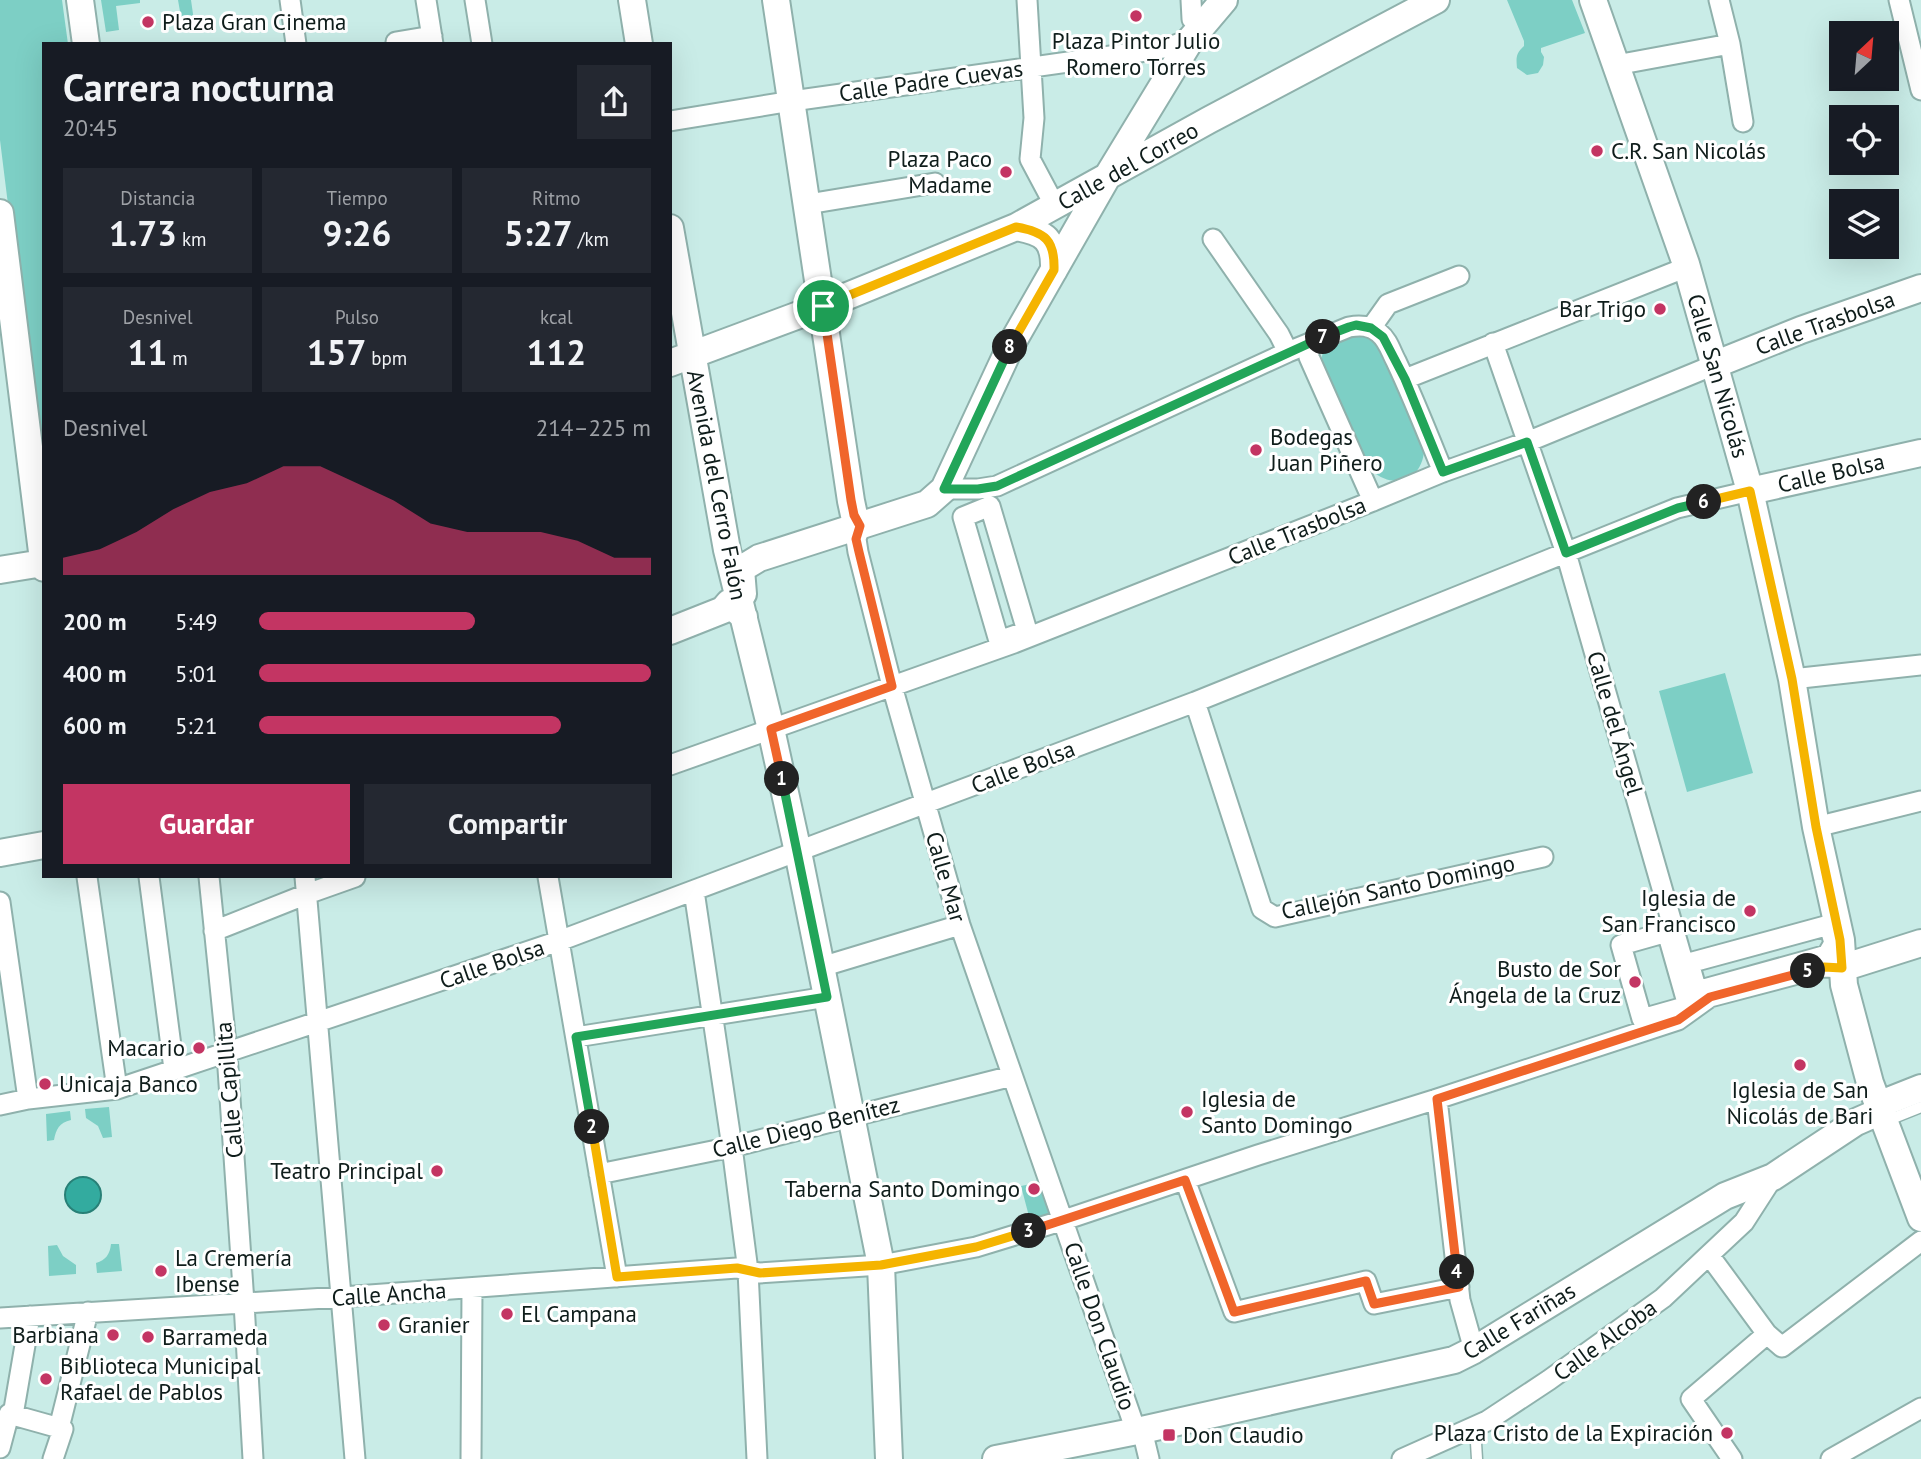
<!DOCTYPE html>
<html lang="es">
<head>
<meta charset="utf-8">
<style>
  body { margin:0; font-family:"PT Sans",sans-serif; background:#242831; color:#f1f3f6; height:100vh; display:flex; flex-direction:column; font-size:26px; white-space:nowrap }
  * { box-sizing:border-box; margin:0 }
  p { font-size:23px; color:#9ea1a6 }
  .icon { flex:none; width:38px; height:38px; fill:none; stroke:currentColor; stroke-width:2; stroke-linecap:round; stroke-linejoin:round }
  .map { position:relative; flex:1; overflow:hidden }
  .panel { position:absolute; left:42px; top:42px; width:630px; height:836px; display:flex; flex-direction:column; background:#171b24; border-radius:0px; box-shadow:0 7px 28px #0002 }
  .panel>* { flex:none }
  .needle { width:46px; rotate:26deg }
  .buttons { position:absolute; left:1829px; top:21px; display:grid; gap:14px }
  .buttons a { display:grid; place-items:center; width:70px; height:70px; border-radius:0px; background:#171b24; box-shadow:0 7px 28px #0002; font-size:35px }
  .pin { position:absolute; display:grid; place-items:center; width:60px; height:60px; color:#fff; margin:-30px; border:4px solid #fff; border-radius:50%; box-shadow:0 2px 7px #0007 }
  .km { position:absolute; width:35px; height:35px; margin:-18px; border-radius:50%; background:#222; color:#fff; font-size:19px; line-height:35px; text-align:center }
  .round { display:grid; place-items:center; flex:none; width:74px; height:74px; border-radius:0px; background:#242831 }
  .head { display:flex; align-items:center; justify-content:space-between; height:119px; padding:0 21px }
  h1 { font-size:38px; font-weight:800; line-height:52px }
  .metrics { display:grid; grid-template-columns:repeat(3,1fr); gap:10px; height:119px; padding:7px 21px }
  .metrics div { display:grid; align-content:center; border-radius:0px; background:#242831; text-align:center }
  .metrics b { font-size:35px; font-weight:800 }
  .metrics small { font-size:19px; font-weight:400 }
  .metrics p { font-size:19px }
  .chart { height:196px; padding:14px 21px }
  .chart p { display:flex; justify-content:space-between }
  .chart svg { width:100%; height:126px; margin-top:7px; fill:#c33563; opacity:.7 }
  .button { display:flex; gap:14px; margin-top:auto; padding:14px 21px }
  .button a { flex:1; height:80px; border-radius:0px; background:#c33563; color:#fff; font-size:28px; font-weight:800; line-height:80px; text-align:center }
  .button a+a { background:#242831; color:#f1f3f6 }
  ul { padding:0 21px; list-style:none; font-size:23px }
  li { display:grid; grid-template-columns:112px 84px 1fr; align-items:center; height:52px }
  li i { height:18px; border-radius:9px; background:#c33563 }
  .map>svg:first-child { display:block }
</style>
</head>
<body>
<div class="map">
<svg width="1921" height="1459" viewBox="0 0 1921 1459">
  <rect width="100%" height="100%" fill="#c9ece7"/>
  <path fill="#7dcfc5" d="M0,0H62L68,44H44V495L0,140Z
    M101,0H140V3L116,6L119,30L106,32Z
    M178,0H191L194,21L182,23Z
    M1507,0H1572L1585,33L1541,48V52L1544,57L1543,65L1538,73L1527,75L1517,68C1516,58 1516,53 1524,46V41Z
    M1356,330L1380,342L1424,451C1422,480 1394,490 1372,471L1324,374C1316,344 1332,339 1356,330Z
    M1725,673L1753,773L1687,792L1659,691Z
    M109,1107L112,1137L103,1138L98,1126L86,1118L85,1109Z
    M70,1111L71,1120C59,1123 56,1129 54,1140L47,1141L46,1114Z
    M1045,1181L1056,1212L1031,1224L1021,1186Z
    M111,1244H119L122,1271L97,1273L96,1263C106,1260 110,1254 111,1244Z
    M57,1245L63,1256L76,1265V1274L49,1276L48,1246Z"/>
  <path fill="#33ab9f" stroke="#288077" stroke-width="2" d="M65 1195a18 18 0 1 1 36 0a18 18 0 1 1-36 0Z"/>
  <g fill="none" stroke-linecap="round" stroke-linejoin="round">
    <defs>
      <path id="lane" d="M1886,1121L1921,1107
        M1475,1426L1477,1459"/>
      <path id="street" d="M290,0L296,44
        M426,0L433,44
        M475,0L482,44
        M1027,0L1034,118L1030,159L1055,206
        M1191,0L1192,19L1202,26
        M1899,0L1921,90
        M396,42L432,36
        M1730,44L1743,122
        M1616,65L1730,44L1719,0
        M670,121L792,101L1146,51L1170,47L1191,39
        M808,204L935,183
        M1213,239L1279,334L1288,352
        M1371,328L1388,304L1459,276
        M1311,342L1309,350V357L1373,501
        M1493,343L1566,553L1696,1007
        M1405,379L1677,271L1686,264
        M944,489H978L997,486L1288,352L1349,327C1360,325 1370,325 1379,333C1388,340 1391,352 1396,361C1413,397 1428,435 1443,472
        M990,506L1027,631L999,641L963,517Z
        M860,526L856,539L858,552L892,686L960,925L1136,1431
        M1792,679L1921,665
        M1195,702L1262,909L1275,917L1543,857
        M670,765L1014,643L1373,501L1443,472L1527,442L1714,365
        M1816,827L1921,801
        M87,877L117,1089
        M149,877L174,1069
        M209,877L227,1054L244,1303L253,1459
        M305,877L355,1459
        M548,877L617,1277
        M694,891L732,1147L748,1271L757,1459
        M0,902L28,1099
        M1829,925L1834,943L1827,955L1697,991L1689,963Z
        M214,931L307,894L355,877
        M1667,932L1688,1006L1642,1019L1621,945Z
        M821,967L960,925
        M576,1037L827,997
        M1437,1099L1460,1300L1474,1350
        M0,1105L28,1099L117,1089L559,941L1195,702L1677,508L1750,491
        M599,1174L732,1147L1012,1076
        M1185,1180L1234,1312L1366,1281L1374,1304L1459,1287
        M1709,1255L1767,1334L1782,1347L1921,1241
        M0,1318L342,1297L737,1268L759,1273L881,1265L976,1247L1064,1220L1258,1155L1437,1099L1678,1020L1710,997L1824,967L1842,968
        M13,1415L30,1316
        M13,1415L63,1429L53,1459
        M59,1428L88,1312
        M1142,1430L1149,1459
        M0,1448L9,1414L13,1415
        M471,1459L472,1288
        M1402,1459L1487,1421L1549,1380L1663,1298L1744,1222L1773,1177
        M1732,1459L1691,1399L1767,1334
        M1831,1459L1921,1408"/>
      <path id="secondary" d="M80,0L86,44
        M632,0L639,44
        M776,0L851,501L854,515L860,526
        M1593,0L1686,264L1750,491L1792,679L1816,827L1841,940L1844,985L1870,1083L1921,1218
        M0,213L44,568
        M1016,227C1045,232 1055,240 1054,270
        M670,228L727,550L771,729L798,852L881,1265L889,1459
        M670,363L823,306L1016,227L1209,120L1436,0
        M1714,365L1801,330L1921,288
        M1750,491L1921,453
        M0,570L43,563
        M743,594L741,569L759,558L927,504L944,489L1011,345L1107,177L1191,39L1224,0
        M670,631L723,610L729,603L744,617
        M0,853L44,845
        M1842,968L1921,943
        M1878,1105L1921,1088
        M996,1459L1142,1430L1454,1360L1474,1350L1725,1196L1773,1177L1856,1122L1881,1111"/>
    </defs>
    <use href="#lane" stroke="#8fb1ac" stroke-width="13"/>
    <use href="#street" stroke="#8fb1ac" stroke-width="23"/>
    <use href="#secondary" stroke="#8fb1ac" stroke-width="30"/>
    <use href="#lane" stroke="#fff" stroke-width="10"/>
    <use href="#street" stroke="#fff" stroke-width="19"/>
    <use href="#secondary" stroke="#fff" stroke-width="26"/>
  </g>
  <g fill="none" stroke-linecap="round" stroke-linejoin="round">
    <defs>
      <path id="split-1" d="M782,779L771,729L892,686L859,552L856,539L860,526L854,515L851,500L823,306"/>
      <path id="split-2" d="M592,1127L576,1037L827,997L782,779"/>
      <path id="split-3" d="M592,1127L617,1277L737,1268L760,1273L881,1265L976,1247L1029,1231"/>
      <path id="split-4" d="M1029,1231L1185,1180L1234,1312L1366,1281L1374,1304L1459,1287L1457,1272"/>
      <path id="split-5" d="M1457,1272L1437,1099L1678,1020L1710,997L1808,971"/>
      <path id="split-6" d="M1704,502L1750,491L1792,679L1816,827L1840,940L1842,968L1824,967L1808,971"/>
      <path id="split-7" d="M1323,337L1349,327L1356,325L1371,328L1383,337L1405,379L1443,472L1527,442L1566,553L1678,508L1704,502"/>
      <path id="split-8" d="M1010,347L944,489H978L997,486L1323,337"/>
      <path id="split-9" d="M823,306L1016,227C1045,232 1055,240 1054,270L1010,347"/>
    </defs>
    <use href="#split-1" stroke="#fff" stroke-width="14"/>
    <use href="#split-2" stroke="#fff" stroke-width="14"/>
    <use href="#split-3" stroke="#fff" stroke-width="14"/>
    <use href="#split-4" stroke="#fff" stroke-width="14"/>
    <use href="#split-5" stroke="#fff" stroke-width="14"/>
    <use href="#split-6" stroke="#fff" stroke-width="14"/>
    <use href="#split-7" stroke="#fff" stroke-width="14"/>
    <use href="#split-8" stroke="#fff" stroke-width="14"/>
    <use href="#split-9" stroke="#fff" stroke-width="14"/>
    <use href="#split-1" stroke="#f0652b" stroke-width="9"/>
    <use href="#split-2" stroke="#22a559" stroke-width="9"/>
    <use href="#split-3" stroke="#f5b400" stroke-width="9"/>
    <use href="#split-4" stroke="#f0652b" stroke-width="9"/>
    <use href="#split-5" stroke="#f0652b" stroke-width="9"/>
    <use href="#split-6" stroke="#f5b400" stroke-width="9"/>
    <use href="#split-7" stroke="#22a559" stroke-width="9"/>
    <use href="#split-8" stroke="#22a559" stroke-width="9"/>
    <use href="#split-9" stroke="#f5b400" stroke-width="9"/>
  </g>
  <g fill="#c33563" stroke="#fff" stroke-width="2.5">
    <circle cx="1136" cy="16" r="7"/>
    <circle cx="148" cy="22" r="7"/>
    <circle cx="1597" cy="151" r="7"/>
    <circle cx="1006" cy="172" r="7"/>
    <circle cx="1660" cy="309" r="7"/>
    <circle cx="1256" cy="450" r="7"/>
    <circle cx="1750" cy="911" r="7"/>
    <circle cx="1635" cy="982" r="7"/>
    <circle cx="199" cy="1048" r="7"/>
    <circle cx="1800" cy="1065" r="7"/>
    <circle cx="45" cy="1084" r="7"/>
    <circle cx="1187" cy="1112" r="7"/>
    <circle cx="437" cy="1171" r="7"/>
    <circle cx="1034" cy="1189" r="7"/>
    <circle cx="161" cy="1271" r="7"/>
    <circle cx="507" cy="1314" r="7"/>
    <circle cx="384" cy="1325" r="7"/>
    <circle cx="113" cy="1335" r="7"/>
    <circle cx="148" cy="1337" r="7"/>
    <circle cx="46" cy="1379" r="7"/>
    <circle cx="1727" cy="1433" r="7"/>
    <rect x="1162" y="1428" width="14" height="14" rx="3.5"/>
  </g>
  <g text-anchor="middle" stroke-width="6" stroke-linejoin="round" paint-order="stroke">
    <g font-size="23" fill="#0f1d1b" stroke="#fff" text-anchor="start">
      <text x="162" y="30">Plaza Gran Cinema</text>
      <text x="1136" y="49" text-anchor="middle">Plaza Pintor Julio<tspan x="1136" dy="26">Romero Torres</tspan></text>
      <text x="1611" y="159">C.R. San Nicolás</text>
      <text x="992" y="167" text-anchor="end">Plaza Paco<tspan x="992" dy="26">Madame</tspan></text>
      <text x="1646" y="317" text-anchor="end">Bar Trigo</text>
      <text x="1270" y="445">Bodegas<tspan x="1270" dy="26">Juan Piñero</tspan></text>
      <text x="1736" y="906" text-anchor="end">Iglesia de<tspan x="1736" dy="26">San Francisco</tspan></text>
      <text x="1621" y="977" text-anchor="end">Busto de Sor<tspan x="1621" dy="26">Ángela de la Cruz</tspan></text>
      <text x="185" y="1056" text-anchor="end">Macario</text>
      <text x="59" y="1092">Unicaja Banco</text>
      <text x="1800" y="1098" text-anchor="middle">Iglesia de San<tspan x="1800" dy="26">Nicolás de Bari</tspan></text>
      <text x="1201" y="1107">Iglesia de<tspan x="1201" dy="26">Santo Domingo</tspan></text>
      <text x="423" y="1179" text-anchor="end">Teatro Principal</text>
      <text x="1020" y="1197" text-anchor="end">Taberna Santo Domingo</text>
      <text x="175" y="1266">La Cremería<tspan x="175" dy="26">Ibense</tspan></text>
      <text x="521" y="1322">El Campana</text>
      <text x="398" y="1333">Granier</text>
      <text x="99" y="1343" text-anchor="end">Barbiana</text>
      <text x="162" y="1345">Barrameda</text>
      <text x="60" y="1374">Biblioteca Municipal<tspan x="60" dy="26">Rafael de Pablos</tspan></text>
      <text x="1713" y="1441" text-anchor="end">Plaza Cristo de la Expiración</text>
      <text x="1183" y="1443">Don Claudio</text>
    </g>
    <g font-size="23" fill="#0f1d1b" stroke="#fff">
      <text transform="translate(931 81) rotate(-8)" y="8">Calle Padre Cuevas</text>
      <text transform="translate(1128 166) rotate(-29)" y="8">Calle del Correo</text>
      <text transform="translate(1825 323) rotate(-20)" y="8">Calle Trasbolsa</text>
      <text transform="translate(1718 376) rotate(74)" y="8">Calle San Nicolás</text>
      <text transform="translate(1831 473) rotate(-13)" y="8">Calle Bolsa</text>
      <text transform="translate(717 485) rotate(79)" y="8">Avenida del Cerro Falón</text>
      <text transform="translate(1297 531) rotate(-22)" y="8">Calle Trasbolsa</text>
      <text transform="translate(1615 723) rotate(74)" y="8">Calle del Ángel</text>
      <text transform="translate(1023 767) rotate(-21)" y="8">Calle Bolsa</text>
      <text transform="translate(946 877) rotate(74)" y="8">Calle Mar</text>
      <text transform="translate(1398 887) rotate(-12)" y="8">Callejón Santo Domingo</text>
      <text transform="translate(492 964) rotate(-19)" y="8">Calle Bolsa</text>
      <text transform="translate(229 1090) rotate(-95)" y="8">Calle Capillita</text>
      <text transform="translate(806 1127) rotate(-14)" y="8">Calle Diego Benítez</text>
      <text transform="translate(389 1294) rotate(-4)" y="8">Calle Ancha</text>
      <text transform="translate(1519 1321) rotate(-31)" y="8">Calle Fariñas</text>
      <text transform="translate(1100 1326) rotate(71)" y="8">Calle Don Claudio</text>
      <text transform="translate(1605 1340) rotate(-36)" y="8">Calle Alcoba</text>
    </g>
  </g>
</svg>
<div class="buttons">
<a><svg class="needle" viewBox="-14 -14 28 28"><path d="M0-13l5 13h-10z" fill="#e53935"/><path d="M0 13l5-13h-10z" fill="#9ea1a6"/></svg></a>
<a><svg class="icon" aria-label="locate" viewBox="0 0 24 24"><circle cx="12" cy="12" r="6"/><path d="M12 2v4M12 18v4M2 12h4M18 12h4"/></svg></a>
<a><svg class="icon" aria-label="layers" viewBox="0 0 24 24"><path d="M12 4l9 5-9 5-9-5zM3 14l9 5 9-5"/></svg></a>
</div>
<div class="pin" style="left:823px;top:306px;background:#1e9e55"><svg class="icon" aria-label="arrive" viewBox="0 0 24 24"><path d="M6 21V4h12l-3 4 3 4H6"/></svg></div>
<b class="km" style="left:782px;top:779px">1</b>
<b class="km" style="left:592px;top:1127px">2</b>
<b class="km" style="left:1029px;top:1231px">3</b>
<b class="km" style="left:1457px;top:1272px">4</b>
<b class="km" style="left:1808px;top:971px">5</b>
<b class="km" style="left:1704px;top:502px">6</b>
<b class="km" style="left:1323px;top:337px">7</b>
<b class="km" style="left:1010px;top:347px">8</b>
<section class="panel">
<div class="head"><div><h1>Carrera nocturna</h1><p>20:45</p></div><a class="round"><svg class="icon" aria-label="share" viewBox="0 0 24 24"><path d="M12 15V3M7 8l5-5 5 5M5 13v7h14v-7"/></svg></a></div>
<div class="metrics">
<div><p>Distancia</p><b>1.73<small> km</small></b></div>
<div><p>Tiempo</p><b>9:26</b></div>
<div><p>Ritmo</p><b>5:27<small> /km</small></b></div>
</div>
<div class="metrics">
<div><p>Desnivel</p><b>11<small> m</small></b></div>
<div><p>Pulso</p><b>157<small> bpm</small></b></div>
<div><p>kcal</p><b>112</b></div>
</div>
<div class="chart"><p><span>Desnivel</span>214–225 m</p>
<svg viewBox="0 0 160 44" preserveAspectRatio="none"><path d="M0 44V38L10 35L20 29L30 21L40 15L50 12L60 6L70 6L80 12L90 18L100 26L110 29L120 29L130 29L140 32L150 38L160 38V44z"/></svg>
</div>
<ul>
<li><b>200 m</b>5:49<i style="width:55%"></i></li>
<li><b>400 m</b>5:01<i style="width:100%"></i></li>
<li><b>600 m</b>5:21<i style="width:77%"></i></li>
</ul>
<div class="button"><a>Guardar</a><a>Compartir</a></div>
</section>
</div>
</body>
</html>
